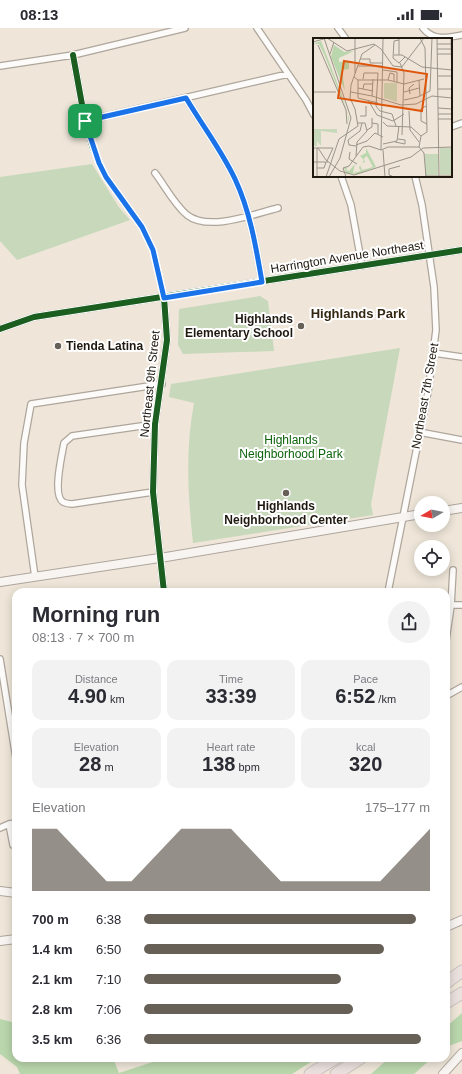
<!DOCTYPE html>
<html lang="en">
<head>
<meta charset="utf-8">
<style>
  body { margin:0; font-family:Helvetica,sans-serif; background:#f2f2f3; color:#2b2b33; height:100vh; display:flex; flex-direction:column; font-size:15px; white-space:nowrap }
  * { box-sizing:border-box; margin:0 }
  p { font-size:13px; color:#7c7c81 }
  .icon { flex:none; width:22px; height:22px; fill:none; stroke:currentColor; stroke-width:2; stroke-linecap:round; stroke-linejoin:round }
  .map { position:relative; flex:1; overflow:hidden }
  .side { position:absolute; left:12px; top:560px; width:438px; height:474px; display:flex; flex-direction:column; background:#fff; border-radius:12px; box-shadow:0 2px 10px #0003 }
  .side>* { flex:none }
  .needle { width:26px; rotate:261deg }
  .buttons { position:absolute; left:414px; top:468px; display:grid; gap:8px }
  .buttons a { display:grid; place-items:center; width:36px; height:36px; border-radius:50%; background:#fff; box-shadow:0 2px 10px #0003; font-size:20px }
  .pin { position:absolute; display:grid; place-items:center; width:34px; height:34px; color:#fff; margin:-17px; border-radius:8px; box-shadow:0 2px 6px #0006 }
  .round { display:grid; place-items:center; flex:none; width:42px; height:42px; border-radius:21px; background:#f2f2f3 }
  .summary { display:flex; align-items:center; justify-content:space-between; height:68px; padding:0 20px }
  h1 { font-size:22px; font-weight:800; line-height:30px }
  .stats { display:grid; grid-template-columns:repeat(3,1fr); gap:6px; height:68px; padding:4px 20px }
  .stats div { display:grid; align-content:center; border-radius:10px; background:#f2f2f3; text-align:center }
  .stats b { font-size:20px; font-weight:800 }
  .stats small { font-size:11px; font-weight:400 }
  .stats p { font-size:11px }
  .chart { height:112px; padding:8px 20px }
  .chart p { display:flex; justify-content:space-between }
  .chart svg { width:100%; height:72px; margin-top:4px; fill:#676056; opacity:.7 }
  ul { padding:0 20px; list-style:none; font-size:13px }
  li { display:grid; grid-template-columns:64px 48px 1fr; align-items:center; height:30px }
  li i { height:10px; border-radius:5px; background:#676056 }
  .status { display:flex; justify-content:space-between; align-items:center; height:28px; padding:0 20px; background:#fff; direction:ltr }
  .status svg { height:11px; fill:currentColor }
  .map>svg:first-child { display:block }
</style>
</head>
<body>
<div class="status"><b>08:13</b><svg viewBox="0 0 49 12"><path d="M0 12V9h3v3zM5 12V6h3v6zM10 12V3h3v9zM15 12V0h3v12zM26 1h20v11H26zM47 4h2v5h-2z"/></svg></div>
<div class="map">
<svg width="462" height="1046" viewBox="0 0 462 1046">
  <rect width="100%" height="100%" fill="#efe6d9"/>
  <path fill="#c7d8bb" d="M92,136L118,178L130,192L17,232L0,213V149Z
    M260,268L268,273L274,323L183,326L178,317L179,281Z
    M400,320L371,476L373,487L193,515C188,468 185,423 194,375L169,369L171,356Z"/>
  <path fill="#b9d6ac" d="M462,985V1013L446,1019V999Z
    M0,991L16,995V1030H113L119,1045L165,1030H317L292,1046H20L17,1039L0,1026Z
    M389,1030H432L414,1046H371Z"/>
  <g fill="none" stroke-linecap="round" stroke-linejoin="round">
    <defs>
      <path id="street" d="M257,0L306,72L314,87
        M338,0L346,11
        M423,0C433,13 447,10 462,7
        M73,27L85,93L92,118L106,149L142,199L153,222L164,269L167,312L155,396L153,464L164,564
        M0,38L73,27L185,0
        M186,70C202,97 222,123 235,151C250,183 256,219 262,254
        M85,93L288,46
        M451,99L462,95
        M155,145C165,158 174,176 187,187C209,204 254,186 278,180
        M341,148L351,177L362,238
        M0,301L34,289L462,222
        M434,325L462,329
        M419,404L462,412
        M153,464L72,476C70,476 65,475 63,474C52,467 62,427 64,415L72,408L155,396
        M35,549L22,457L24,415L31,376L162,356
        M388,564L428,364L436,302L434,259L422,177L415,148
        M446,577H462
        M446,612L451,578L453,542
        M0,631L16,730
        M446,668L462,659
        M0,800L9,796
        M13,817L9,796L16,795"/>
      <path id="secondary" d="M443,483L462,480
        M0,554L166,529L421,486
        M0,863L16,865
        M446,899L462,892
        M0,913L16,911
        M443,1046L462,1025"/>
      <path id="highway" d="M446,955L462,943
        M446,975L462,965
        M310,1046L336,1030
        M336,1046L361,1030"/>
    </defs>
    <use href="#street" stroke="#aea69c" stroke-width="8"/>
    <use href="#secondary" stroke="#aea69c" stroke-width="10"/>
    <use href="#highway" stroke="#c8c4bd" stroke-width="13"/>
    <use href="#street" stroke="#fdfbf9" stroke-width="5.5"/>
    <use href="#secondary" stroke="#f8f4f1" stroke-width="8"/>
    <use href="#highway" stroke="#eae0dd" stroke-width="11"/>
    <defs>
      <path id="cycleway" d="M73,27L85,93L92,118L106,149L142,199L153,222L164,269L167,312L155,396L153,464L164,564
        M0,301L34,289L462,222"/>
    </defs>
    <use href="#cycleway" stroke="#fff" stroke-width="8"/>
    <use href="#cycleway" stroke="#1b5e20" stroke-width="6"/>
  </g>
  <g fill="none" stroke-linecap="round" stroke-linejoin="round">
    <defs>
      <path id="route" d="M186,70C202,97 222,123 235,151C250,183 256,219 262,254L164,270L153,222L142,199L106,149L99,135L85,93Z"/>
    </defs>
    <use href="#route" stroke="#fff" stroke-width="8"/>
    <use href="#route" stroke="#1a73e8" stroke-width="5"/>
  </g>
  <g fill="#676056" stroke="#fff" stroke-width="1.5">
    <circle cx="301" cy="298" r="4"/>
    <circle cx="58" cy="318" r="4"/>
    <circle cx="286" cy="465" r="4"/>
  </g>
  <g text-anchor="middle" stroke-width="4" stroke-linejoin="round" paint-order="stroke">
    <g font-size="12" fill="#1e180f" stroke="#fff">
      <text transform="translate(347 229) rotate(-9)" y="4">Harrington Avenue Northeast</text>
      <text transform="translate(150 356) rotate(-84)" y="4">Northeast 9th Street</text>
      <text transform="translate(425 368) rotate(-80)" y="4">Northeast 7th Street</text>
    </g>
    <g font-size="12" font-weight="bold" fill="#1e180f" stroke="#fff" text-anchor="end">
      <text x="293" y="295">Highlands<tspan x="293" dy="14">Elementary School</tspan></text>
      <text x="66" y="322" text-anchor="start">Tienda Latina</text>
      <text x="286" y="482" text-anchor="middle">Highlands<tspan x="286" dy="14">Neighborhood Center</tspan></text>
    </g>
    <g font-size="12" fill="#0c630a" stroke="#fff">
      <text x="291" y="416">Highlands<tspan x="291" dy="14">Neighborhood Park</tspan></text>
    </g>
    <g font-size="13" font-weight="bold" fill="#342813" stroke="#fff">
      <text x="358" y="290">Highlands Park</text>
    </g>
  </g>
  <g transform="translate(313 10)">
    <rect width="139" height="139" fill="#efe6d9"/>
    <path d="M71,45H84V64L71,60ZM0,91H24V95L8,93V108L4,103V108H0ZM127,110H139V137H127ZM112,116H126L125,137H112Z" fill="#c7d8bb"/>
    <path d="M8,3L28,55L36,80L35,84V76L11,16L6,6H0ZM21,7L31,14L41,13L26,20V24L36,23V31L29,32L32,53L18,19ZM53,110L63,129L44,136L33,135L31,130L35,129L33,132L36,133L42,126L40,135L48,133L46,130L47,127L49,132L60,129L54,118L51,120L52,124L49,125L51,122L47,118L53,115Z" fill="#b9d6ac"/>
    <path fill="none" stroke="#9b9488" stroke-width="1" d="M11,0L38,80L27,120L16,139M42,0V35M107,0L112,10L114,94L108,98M124,0L126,138M86,2L81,3L80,20L86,25L92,19M0,4L14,0L34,13L61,6L68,11L80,28L89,29M124,6H138M5,7L33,72L34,86M124,11H139M17,16L21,4M124,16H139M81,17H89L109,29L139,32M86,17V0M47,21H57V25H70M87,25L91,35L89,97M45,28H70M88,30L111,0M70,32L84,34V44M125,38H139M41,39L45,42H75L91,46L111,41M50,41L51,35H65L63,68L67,73L79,76L83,88M45,42V60L65,65M75,42L77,35L81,36V43M106,42L107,58M45,50L60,53M50,51L51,46H60M125,51H139L138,0M0,54H23M38,54L59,58L88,67L103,66L119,58L139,60M91,54L106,50M97,56L96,50L101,46M59,58L60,41M55,62L64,77L80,83L91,76M91,62L105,59L117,53L119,0M113,68L108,71V83L114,86M125,70L139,71M96,73L97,92L106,104M125,76H139M47,78H53V68M125,81H139M70,84L74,88L98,89L108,98M59,85L65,86V96M54,92L59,89V80M108,98L106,109L111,115L113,139M82,104L92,106V102L85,101M70,106L84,103L86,88M43,107L54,103L62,95L70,99M43,108L36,107L35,102L47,93L49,85M0,110H5L13,122L27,133L41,137L98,119L110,110L139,109M68,112L70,0M70,112L72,139M37,114L36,121L44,126M43,118L44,104L54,93L52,85H45M0,124H15M4,130H11L13,124M79,138L76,137V131L87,128M112,138H139M4,139V110H20L14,123M13,139L26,101L45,88L42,71L37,60L38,47L49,16L62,7M33,139L30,130L36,128L50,109L56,108L68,112L75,109H106"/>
    <path fill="#de560c" fill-opacity="0.15" stroke="#de560c" stroke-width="2" d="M31,23L114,36L109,73L25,60Z"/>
    <rect width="139" height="139" fill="none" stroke="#1e180f" stroke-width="2"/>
  </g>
</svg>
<div class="buttons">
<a><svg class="needle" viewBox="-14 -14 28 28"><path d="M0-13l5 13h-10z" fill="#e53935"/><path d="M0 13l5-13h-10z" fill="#7c7c81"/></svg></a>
<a><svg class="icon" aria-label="locate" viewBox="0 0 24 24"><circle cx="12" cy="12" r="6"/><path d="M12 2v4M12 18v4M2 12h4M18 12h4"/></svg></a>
</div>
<div class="pin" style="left:85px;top:93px;background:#1e9e55"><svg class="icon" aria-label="arrive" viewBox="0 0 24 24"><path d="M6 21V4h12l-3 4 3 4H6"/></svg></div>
<section class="side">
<div class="summary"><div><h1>Morning run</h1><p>08:13 · 7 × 700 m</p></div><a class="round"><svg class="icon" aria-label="share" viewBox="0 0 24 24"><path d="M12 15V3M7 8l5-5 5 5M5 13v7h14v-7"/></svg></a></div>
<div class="stats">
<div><p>Distance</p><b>4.90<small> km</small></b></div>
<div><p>Time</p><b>33:39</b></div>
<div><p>Pace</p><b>6:52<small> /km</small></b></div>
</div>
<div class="stats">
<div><p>Elevation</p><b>28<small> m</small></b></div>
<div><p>Heart rate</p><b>138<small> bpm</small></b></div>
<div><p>kcal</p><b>320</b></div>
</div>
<div class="chart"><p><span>Elevation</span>175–177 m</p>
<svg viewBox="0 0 160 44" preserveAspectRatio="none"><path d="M0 44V6L10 6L20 22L30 38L40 38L50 22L60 6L70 6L80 6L90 22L100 38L110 38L120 38L130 38L140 38L150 22L160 6V44z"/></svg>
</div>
<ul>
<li><b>700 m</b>6:38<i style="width:95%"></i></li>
<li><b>1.4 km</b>6:50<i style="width:84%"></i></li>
<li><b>2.1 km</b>7:10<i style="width:69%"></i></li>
<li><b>2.8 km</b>7:06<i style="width:73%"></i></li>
<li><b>3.5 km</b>6:36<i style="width:97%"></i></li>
</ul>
</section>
</div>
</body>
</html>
